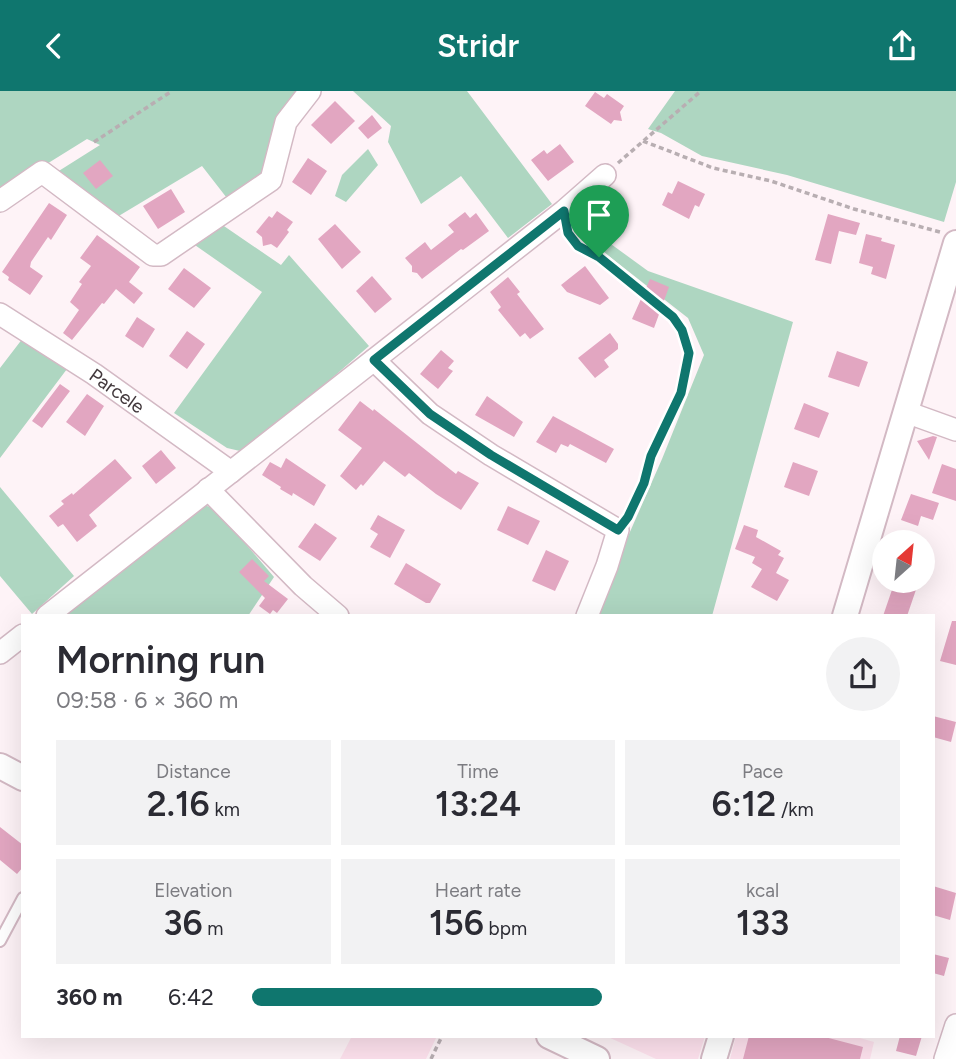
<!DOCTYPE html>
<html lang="en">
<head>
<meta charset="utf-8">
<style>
  body { margin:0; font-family:Figtree,sans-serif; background:#f2f2f3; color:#2b2b33; height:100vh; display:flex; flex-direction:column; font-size:26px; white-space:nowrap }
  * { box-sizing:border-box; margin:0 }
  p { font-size:23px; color:#7c7c81 }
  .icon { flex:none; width:38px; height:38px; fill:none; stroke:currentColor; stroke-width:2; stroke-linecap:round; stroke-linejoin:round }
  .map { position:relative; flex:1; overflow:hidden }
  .sheet { position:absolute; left:21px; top:523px; width:914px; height:424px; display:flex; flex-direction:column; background:#fff; border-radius:0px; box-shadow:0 7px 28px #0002 }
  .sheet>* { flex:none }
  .needle { width:46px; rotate:27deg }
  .tools { position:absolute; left:872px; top:439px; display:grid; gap:14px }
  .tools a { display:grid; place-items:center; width:63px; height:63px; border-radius:50%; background:#fff; box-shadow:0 7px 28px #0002; font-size:35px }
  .pin { position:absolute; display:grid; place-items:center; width:60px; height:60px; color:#fff; margin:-72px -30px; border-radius:50% 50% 50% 0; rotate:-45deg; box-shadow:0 0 7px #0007 }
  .pin .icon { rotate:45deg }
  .round { display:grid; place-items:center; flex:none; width:74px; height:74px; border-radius:37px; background:#f2f2f3 }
  .head { display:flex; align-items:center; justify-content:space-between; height:119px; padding:0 35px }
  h1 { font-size:38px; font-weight:600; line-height:52px }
  .figures { display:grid; grid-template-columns:repeat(3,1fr); gap:10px; height:119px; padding:7px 35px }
  .figures div { display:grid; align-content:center; border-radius:0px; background:#f2f2f3; text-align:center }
  .figures b { font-size:35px; font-weight:600 }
  .figures small { font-size:19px; font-weight:400 }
  .figures p { font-size:19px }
  ul { padding:0 35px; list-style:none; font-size:23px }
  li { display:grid; grid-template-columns:112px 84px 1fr; align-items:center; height:52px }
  li i { height:18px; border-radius:9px; background:#0f766e }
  header { display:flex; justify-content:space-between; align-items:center; height:91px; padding:0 35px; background:#0f766e; color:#fff; font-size:32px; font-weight:600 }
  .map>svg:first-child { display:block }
</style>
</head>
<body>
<header><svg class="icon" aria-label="back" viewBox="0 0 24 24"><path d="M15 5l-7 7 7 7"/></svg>Stridr<svg class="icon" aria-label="share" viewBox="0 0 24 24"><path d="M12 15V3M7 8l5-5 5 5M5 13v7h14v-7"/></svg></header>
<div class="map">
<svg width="956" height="968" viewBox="0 0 956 968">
  <rect width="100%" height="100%" fill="#fef3f7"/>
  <path fill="#fde1ed" d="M352,945H437L426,968H340Z
    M606,945H705L698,968H656Z
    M736,945H853L874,951L870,968H730Z"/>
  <path fill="#aed6c1" d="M0,0H302L275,28L264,87L230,111L202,75L117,126L54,83L100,54L87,48L0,102Z
    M353,0H467L552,113L508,147L461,85L421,113L388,51L391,35Z
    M675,0H956V91L944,131L787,84L702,65L661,42L648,38Z
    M368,58L378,74L346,111L335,105L342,84Z
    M571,124L648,180L793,231L712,525H593L662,368L704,264L688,227L587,148Z
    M221,133L281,174L289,164L369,255L309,307L240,360L227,357L174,322L262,201L192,152Z
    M23,247L67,278L0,367V277Z
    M0,396L74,485L32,523L0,485Z
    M204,414L216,418L274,486L248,525H63Z"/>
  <path fill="#e2a6c1" d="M595,1L604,7L607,3L624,15L620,21L622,30L614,29L611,33L585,15Z
    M335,10L355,30L331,53L311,34Z
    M372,24L382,37L368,48L358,37Z
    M560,53L574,71L548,90L531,69L544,59L547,63Z
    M308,67L327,80L311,104L292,91Z
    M100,69L113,85L96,98L83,82Z
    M678,90L705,103L699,116L695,114L689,128L662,114L668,101L672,103Z
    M171,98L185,121L158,138L143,115Z
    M49,112L67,124L51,149L48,146L31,171L30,176L43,185L30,204L8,189L9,186L2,181Z
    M277,120L293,131L287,139L289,141L277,157L271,153L263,155L262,146L256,141L269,125L272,127Z
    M465,121L470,127L476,122L489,140L463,159L461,158L422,188L417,182L412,181V175L405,167L425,151L431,159L454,141L448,134Z
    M828,123L860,132L856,144L839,140L831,173L815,169Z
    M335,133L361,161L342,178L318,148Z
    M866,143L882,147L881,150L895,154L886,188L871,183L873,176L859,172Z
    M97,144L140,176L129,191L143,202L134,213L116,198L104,213L102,212L72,249L63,242L79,219L70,211L82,193L79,191L91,175L80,167Z
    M585,175L609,207L600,214L567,201L561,194Z
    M184,177L211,197L194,217L168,198Z
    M372,185L392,208L375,222L356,200Z
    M508,186L520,201L517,203L544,238L530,248L525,242L520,246L498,219L501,216L490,201Z
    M650,188L669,196L654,237L632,228Z
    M137,226L155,238L143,257L125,245Z
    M187,240L205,253L187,278L169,265Z
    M610,242L618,253V258L604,269L609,276L595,287L578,267Z
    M441,259L454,270L448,277L453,280L438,298L420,283Z
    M837,260L868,271L859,296L828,286Z
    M60,293L70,300L42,337L32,330Z
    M87,303L104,315L85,345L66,331Z
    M487,305L523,331L514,346L475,324Z
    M360,310L373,320L374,318L456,383L458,380L479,392L461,419L436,403L409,382L405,386L384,370L363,395L361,393L356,399L340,385L362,357L338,339Z
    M804,312L829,322L819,347L794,338Z
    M553,325L614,358L606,372L570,353L568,356L561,353L556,362L536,351Z
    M933,345L937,346L929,369L917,350Z
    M161,359L176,377L156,393L142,375Z
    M286,367L326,394L314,415L293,402L292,405L280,398L281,396L262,384L270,371L281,377Z
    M115,368L132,387L89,424L97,435L77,451L63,433L58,436L49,425L64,413L61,410L72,402L73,404Z
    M793,371L818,380L809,405L784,396Z
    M942,373L956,378V410L932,402Z
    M911,403L939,412L933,429L921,425L918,435L901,429Z
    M508,415L540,430L528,454L497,439Z
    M378,424L405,439L390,467L370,456L378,443L370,438Z
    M315,432L337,447L320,470L298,456Z
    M744,434L758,439L756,446L781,460L778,464L784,467L776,482L789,489L777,510L751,496L762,478L752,472L755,466L735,458Z
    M546,459L569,470L555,500L532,490Z
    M252,468L269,485L264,490L288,508L277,522L273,519L270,523L259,515L265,507L239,481Z
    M406,472L441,493L430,512H426L394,493Z
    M895,490H919L907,525H883Z
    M952,530H956V574L940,570Z
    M933,625L956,631L951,651L933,646Z
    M0,736L23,754V776L17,783L0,769Z
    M933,795L956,802L950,829L933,824Z
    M933,863L949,867L944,885L933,882Z
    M749,945H821L863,956L860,968H743Z
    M900,945H922L916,965L896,960Z"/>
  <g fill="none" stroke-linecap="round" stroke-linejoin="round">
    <defs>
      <path id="service" d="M0,850L23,807"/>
      <g id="minor">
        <path d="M0,110L42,81L153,164H161L271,89L286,31L310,0"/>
        <path id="s1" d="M0,223L94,283L231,381"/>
        <path d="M374,269L430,323L491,364L618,439L607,475L587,525"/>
        <path d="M906,321L956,339"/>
        <path d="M208,398L303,495L338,525"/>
        <path d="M47,525L564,120L605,84"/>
        <path d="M0,562L23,544"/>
        <path d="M945,968L956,934"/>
      </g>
      <path id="tertiary" d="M845,525L956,152
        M0,675L23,687
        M549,945L597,968
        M714,968L721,945"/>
    </defs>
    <use href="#service" stroke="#d3b9c4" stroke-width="14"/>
    <use href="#minor" stroke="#d3b9c4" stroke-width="24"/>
    <use href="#tertiary" stroke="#d3b9c4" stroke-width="28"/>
    <path stroke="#b8aeb2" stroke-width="3.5" stroke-dasharray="5 3.5" stroke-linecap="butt" d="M643,50L713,77L771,90L854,118L940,141
      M94,51L172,0
      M618,72L701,0
      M568,141L578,155L599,166L673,226C708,272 670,318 652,362C648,372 647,384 643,394C639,404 634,414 629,424
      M431,968L442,945"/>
    <use href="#service" stroke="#fff" stroke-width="10"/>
    <use href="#minor" stroke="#fff" stroke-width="21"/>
    <use href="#tertiary" stroke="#fff" stroke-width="24"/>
  </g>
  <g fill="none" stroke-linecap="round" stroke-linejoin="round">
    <defs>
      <path id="route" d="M564,120L568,142L578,155L599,166L673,226L682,239L689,262L681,302L651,365L644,392L628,426L618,439L491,364L430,323L374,269Z"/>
    </defs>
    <use href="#route" stroke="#fff" stroke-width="14"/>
    <use href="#route" stroke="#0f766e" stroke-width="9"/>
  </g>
  <g text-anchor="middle" stroke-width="6" stroke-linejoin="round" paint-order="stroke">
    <g font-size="19" fill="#42383c" stroke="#fff">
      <text dy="7" stroke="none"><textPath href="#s1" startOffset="140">Parcele</textPath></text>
    </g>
  </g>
</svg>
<div class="tools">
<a><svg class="needle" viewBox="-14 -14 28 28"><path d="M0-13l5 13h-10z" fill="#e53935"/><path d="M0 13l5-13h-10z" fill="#7c7c81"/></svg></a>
</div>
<div class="pin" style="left:599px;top:166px;background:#1e9e55"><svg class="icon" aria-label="arrive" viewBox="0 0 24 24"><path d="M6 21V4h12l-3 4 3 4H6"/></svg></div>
<section class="sheet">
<div class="head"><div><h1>Morning run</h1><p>09:58 · 6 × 360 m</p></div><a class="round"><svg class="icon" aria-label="share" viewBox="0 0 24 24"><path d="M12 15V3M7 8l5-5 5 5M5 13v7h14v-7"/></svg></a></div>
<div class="figures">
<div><p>Distance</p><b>2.16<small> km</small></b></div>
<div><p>Time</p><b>13:24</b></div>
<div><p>Pace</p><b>6:12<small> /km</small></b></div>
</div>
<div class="figures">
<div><p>Elevation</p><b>36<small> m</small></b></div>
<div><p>Heart rate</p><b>156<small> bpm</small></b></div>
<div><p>kcal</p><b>133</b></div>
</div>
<ul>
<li><b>360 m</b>6:42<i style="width:54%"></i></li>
</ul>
</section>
</div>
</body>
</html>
